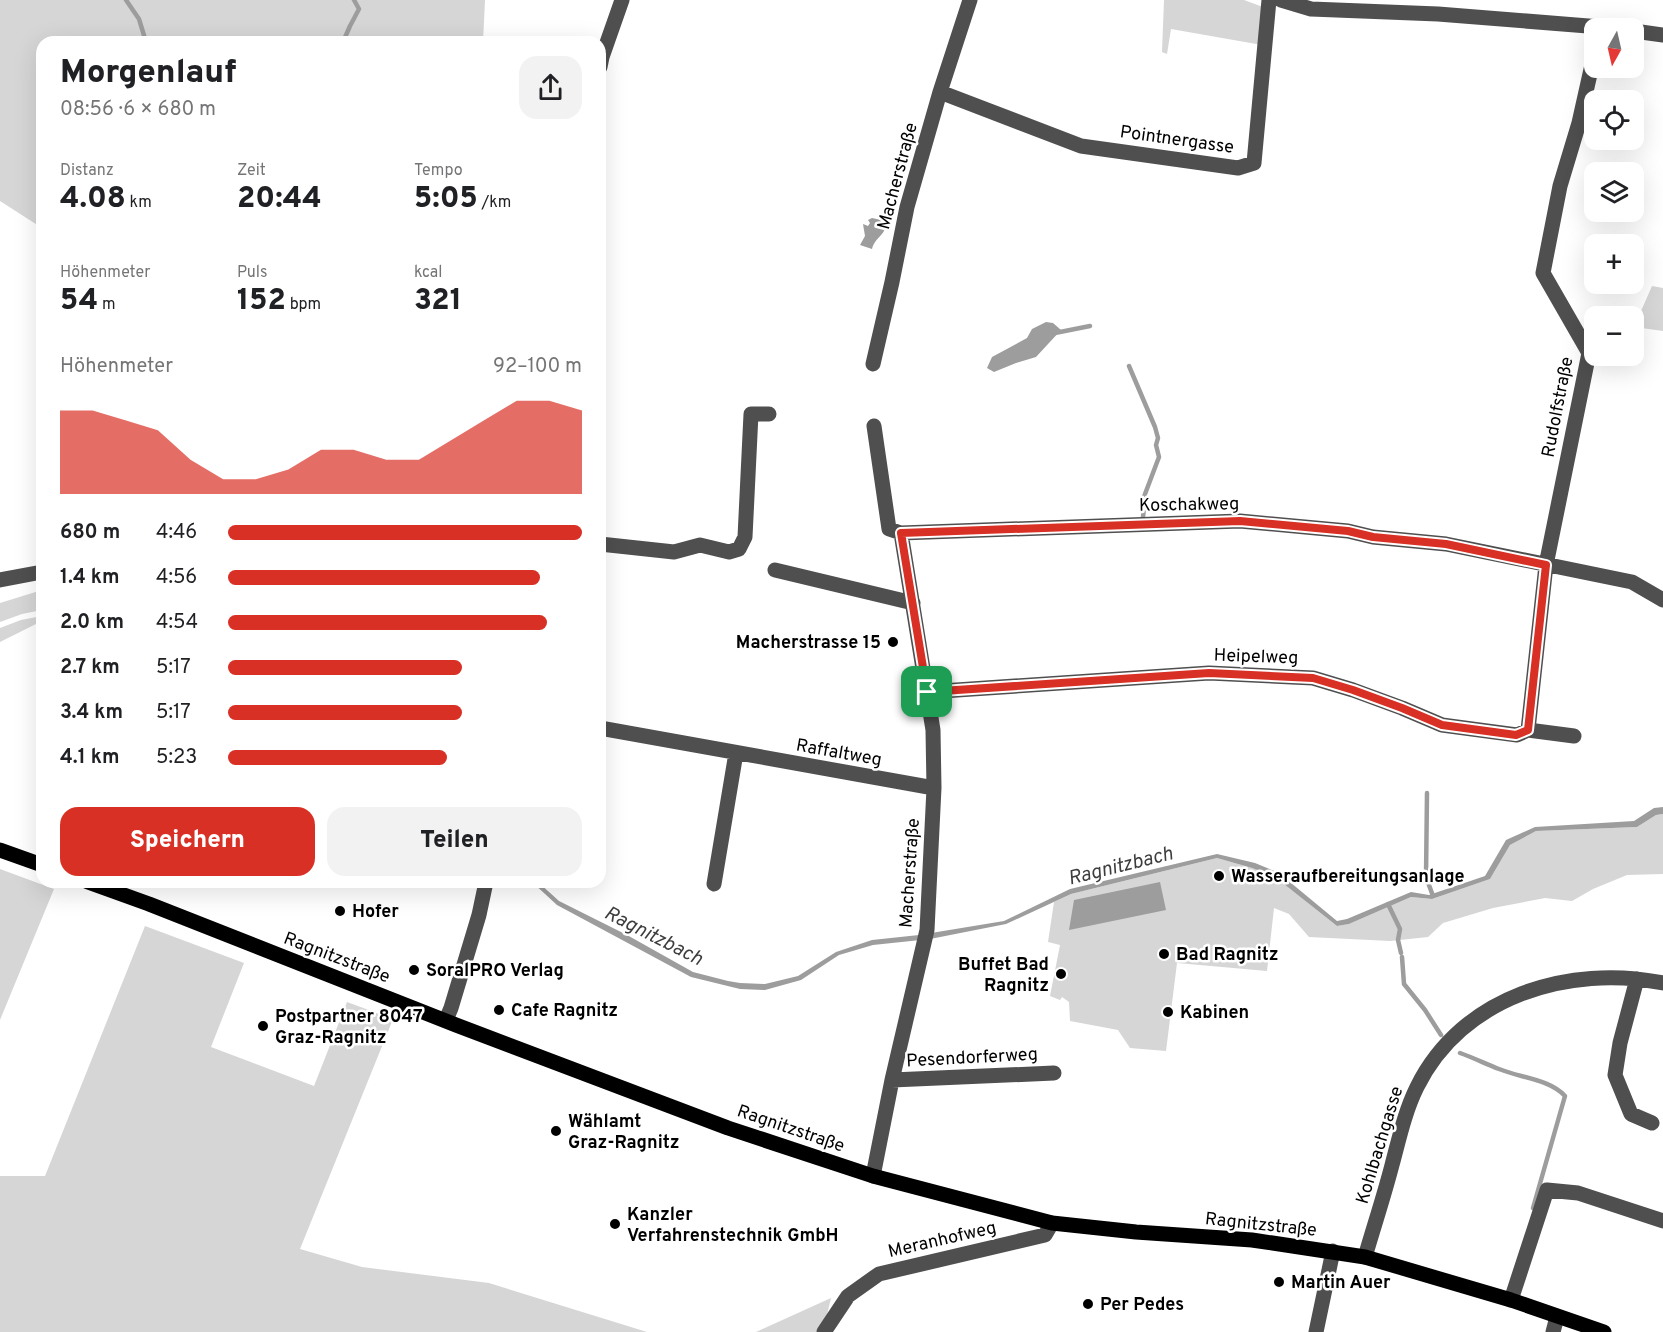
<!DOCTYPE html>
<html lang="de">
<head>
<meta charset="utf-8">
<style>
  body { margin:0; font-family:Overpass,sans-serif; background:#f2f2f2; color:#202124; height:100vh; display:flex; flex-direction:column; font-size:22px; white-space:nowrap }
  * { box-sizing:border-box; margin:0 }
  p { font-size:20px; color:#757577 }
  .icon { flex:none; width:33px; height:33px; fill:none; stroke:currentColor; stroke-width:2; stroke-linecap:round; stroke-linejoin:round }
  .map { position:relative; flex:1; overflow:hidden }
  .sheet { position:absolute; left:36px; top:36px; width:570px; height:852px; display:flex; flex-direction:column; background:#fff; border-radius:18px; box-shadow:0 6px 24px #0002 }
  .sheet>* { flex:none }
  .needle { width:39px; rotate:188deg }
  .tools { position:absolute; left:1584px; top:18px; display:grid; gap:12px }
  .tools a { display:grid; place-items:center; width:60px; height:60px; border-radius:12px; background:#fff; box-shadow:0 6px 24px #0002; font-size:30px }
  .pin { position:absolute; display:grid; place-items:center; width:51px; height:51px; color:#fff; margin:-26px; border-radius:12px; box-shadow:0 3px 9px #0006 }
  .round { display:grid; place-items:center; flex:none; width:63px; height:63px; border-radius:18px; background:#f2f2f2 }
  .head { display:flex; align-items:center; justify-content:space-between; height:102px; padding:0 24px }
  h1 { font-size:33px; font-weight:800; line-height:45px }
  .stats { display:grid; grid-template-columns:repeat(3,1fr); gap:9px; height:102px; padding:6px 24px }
  .stats div { display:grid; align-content:center }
  .stats b { font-size:30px; font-weight:800 }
  .stats small { font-size:16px; font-weight:400 }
  .stats p { font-size:16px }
  .chart { height:168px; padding:12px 24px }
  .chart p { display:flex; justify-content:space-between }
  .chart svg { width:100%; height:108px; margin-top:6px; fill:#d93025; opacity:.7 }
  .cta { display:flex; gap:12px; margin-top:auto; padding:12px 24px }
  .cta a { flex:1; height:69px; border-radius:18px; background:#d93025; color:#fff; font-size:24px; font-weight:800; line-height:69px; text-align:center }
  .cta a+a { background:#f2f2f2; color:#202124 }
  ul { padding:0 24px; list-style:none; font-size:20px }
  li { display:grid; grid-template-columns:96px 72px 1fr; align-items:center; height:45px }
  li i { height:15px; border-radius:8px; background:#d93025 }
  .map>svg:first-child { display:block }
</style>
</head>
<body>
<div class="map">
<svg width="1663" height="1332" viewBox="0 0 1663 1332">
  <rect width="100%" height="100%" fill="#fff"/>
  <path fill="#d6d6d6" d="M0,0H485L483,42H42V228L0,201Z
    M1164,0H1244L1263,7L1262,45L1171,29L1167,54L1162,52Z
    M1652,286L1663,288V331L1634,327Z
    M42,590V610L22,614L0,622V603Z
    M42,616V621L0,642V628L21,620Z
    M1663,814V874L1627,875L1593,889L1572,901L1545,898L1493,908L1443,923L1428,937L1390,941L1309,937L1289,914L1274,908L1267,971L1177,963L1166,1051L1130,1048L1118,1030L1070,1021L1069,1002L1062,997L1060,1000L1050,996L1060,945L1048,942L1054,902L1071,894L1217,858L1252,868L1275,877L1337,926L1349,924L1411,897L1432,899L1490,879L1510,845L1536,831L1637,827L1656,815Z
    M0,869L54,889L0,1020Z
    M145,926L244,963L211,1047L314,1086L347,1002L393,1019L300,1249L362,1267L489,1283L647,1332H0V1176H45Z
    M831,1298L823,1332H756Z"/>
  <path fill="#9d9d9d" d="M872,218L881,220L886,224C885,236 875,237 872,249L860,245L865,236L863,224L868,226L870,223L868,220Z
    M1046,322L1053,323L1061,330L1036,357L1016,363L994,372L987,368L992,357L1027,338L1032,329Z
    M1663,807V814L1656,815L1637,827L1536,831L1510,845L1490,879L1432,899L1411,897L1349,924L1337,926L1275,877L1252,868L1217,858L1071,894L1006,924L930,939L873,945L839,955L801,980L765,990L740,989L691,977L557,905L532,882H538L559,901L627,935L693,972L728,981L740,983L765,984L798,976L836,952L872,940L919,935L1004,921L1070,889L1217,854L1255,863L1279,873L1337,921L1347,919L1411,892L1429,895L1485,876L1506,840L1535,827L1634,821L1654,808Z
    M1160,882L1166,910L1069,930L1074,900Z"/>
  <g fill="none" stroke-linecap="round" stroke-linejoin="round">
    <path stroke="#9d9d9d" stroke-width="4.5" d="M126,0L139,19L146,42
      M343,42L350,26L359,9L354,0
      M1055,333L1090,326
      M1129,366L1155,427L1158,438L1156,445L1159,457L1142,502L1144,508L1143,517
      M1427,793L1426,877L1433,896
      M1388,904L1400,929L1398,940L1401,953
      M1402,957L1404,984L1425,1010L1441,1035
      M1460,1053C1474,1058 1486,1064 1499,1069C1521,1078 1549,1079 1565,1096L1533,1208"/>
    <path stroke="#4f4f4f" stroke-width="15" d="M1281,0L1311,9L1438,14L1613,28
      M1634,31L1663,35
      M600,67L602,57L622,0
      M940,92L1081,146L1238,168L1254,163L1269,0
      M873,364L892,282L907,207L940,92L970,0
      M901,533L1240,521L1348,531L1373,537L1446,544L1632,582L1663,600
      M600,544L674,552L700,545L729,552L739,549L745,537L751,414H769
      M775,570L913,603
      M0,580L42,572
      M927,692L1209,673L1313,678L1353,690L1402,708L1442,725L1517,735L1528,730L1574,736
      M600,728L934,788
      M1528,730L1546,565L1589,353L1543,273L1560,186L1579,123L1594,56
      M714,884L736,753
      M1637,979L1620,1043L1615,1075L1631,1114L1652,1123
      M446,1020L451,1008L479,915L486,882
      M892,1080L1054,1073
      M873,1176L892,1080L927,930L934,788L933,730L901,533L889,529L874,426
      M1365,1257C1374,1226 1384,1196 1392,1165C1399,1139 1405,1111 1417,1087C1462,996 1569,964 1663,983
      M1511,1300L1547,1190L1578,1193L1663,1221
      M824,1332L848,1296L879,1274L1045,1235L1052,1223
      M1316,1332L1333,1251
      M1553,1332L1557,1317"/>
    <path stroke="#000" stroke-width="15" d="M0,850L42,865
      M88,882L149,904L456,1025L728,1128L873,1176L1052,1223L1136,1232L1252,1240L1365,1257L1511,1300L1604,1332"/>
  </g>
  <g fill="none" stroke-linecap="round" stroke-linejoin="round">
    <defs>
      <path id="route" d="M1240,521L1348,531L1373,537L1446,544L1546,565L1528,730L1516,735L1442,725L1402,708L1353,690L1313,678L1209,673L927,692L901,533Z"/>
    </defs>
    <use href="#route" stroke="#fff" stroke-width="12"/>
    <use href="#route" stroke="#d93025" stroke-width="8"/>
  </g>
  <g fill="#000" stroke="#fff" stroke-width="2">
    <circle cx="893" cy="642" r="6"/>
    <circle cx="1219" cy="876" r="6"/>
    <circle cx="340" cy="911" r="6"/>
    <circle cx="1164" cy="954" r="6"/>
    <circle cx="414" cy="970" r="6"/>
    <circle cx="1061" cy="974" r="6"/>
    <circle cx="499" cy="1010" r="6"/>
    <circle cx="1168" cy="1012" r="6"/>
    <circle cx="263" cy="1026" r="6"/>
    <circle cx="556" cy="1131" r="6"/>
    <circle cx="615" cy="1224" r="6"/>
    <circle cx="1279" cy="1282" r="6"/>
    <circle cx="1088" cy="1304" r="6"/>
  </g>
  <g text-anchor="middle" stroke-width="5" stroke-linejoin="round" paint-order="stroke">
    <g font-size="18" fill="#000" stroke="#fff">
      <text transform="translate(1177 139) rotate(8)" y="6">Pointnergasse</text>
      <text transform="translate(897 176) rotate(-75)" y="6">Macherstraße</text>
      <text transform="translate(1557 407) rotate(-79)" y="6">Rudolfstraße</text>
      <text transform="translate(1189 504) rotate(-1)" y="6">Koschakweg</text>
      <text transform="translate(1256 656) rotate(2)" y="6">Heipelweg</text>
      <text transform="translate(839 752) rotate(10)" y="6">Raffaltweg</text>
      <text transform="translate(909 873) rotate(-86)" y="6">Macherstraße</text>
      <text transform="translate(337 957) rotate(21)" y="6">Ragnitzstraße</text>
      <text transform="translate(972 1057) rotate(-3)" y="6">Pesendorferweg</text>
      <text transform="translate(791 1128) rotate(19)" y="6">Ragnitzstraße</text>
      <text transform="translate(1379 1145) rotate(-73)" y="6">Kohlbachgasse</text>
      <text transform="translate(1261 1224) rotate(6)" y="6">Ragnitzstraße</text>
      <text transform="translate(942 1239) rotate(-13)" y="6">Meranhofweg</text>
    </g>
    <g font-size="18" font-weight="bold" fill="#000" stroke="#fff" text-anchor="start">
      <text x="881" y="648" text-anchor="end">Macherstrasse 15</text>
      <text x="1231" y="882">Wasseraufbereitungsanlage</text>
      <text x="352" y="917">Hofer</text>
      <text x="1176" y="960">Bad Ragnitz</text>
      <text x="1049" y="970" text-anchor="end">Buffet Bad<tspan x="1049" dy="21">Ragnitz</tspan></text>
      <text x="426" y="976">SoralPRO Verlag</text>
      <text x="511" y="1016">Cafe Ragnitz</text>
      <text x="1180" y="1018">Kabinen</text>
      <text x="275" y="1022">Postpartner 8047<tspan x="275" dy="21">Graz-Ragnitz</tspan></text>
      <text x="568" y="1127">Wählamt<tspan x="568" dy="21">Graz-Ragnitz</tspan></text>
      <text x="627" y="1220">Kanzler<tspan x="627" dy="21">Verfahrenstechnik GmbH</tspan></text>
      <text x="1291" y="1288">Martin Auer</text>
      <text x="1100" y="1310">Per Pedes</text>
    </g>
    <g font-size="20" font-style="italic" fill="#3e3e3e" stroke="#fff">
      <text transform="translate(1120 865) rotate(-14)" y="7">Ragnitzbach</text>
      <text transform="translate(654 935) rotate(27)" y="7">Ragnitzbach</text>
    </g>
  </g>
</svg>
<div class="tools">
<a><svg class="needle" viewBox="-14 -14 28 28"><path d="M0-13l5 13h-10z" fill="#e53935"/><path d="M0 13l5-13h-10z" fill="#757577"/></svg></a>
<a><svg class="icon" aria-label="locate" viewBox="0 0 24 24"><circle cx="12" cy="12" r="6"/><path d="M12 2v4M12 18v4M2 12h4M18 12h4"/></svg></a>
<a><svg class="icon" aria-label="layers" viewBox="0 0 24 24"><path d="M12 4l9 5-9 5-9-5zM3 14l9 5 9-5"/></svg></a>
<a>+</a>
<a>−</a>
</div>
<div class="pin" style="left:927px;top:692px;background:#1e9e55"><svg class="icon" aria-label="arrive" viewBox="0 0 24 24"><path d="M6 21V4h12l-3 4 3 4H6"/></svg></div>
<section class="sheet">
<div class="head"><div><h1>Morgenlauf</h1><p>08:56 · 6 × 680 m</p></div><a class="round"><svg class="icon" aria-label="share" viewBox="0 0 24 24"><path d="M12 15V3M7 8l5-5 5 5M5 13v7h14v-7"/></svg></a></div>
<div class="stats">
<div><p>Distanz</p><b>4.08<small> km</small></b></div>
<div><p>Zeit</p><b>20:44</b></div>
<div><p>Tempo</p><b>5:05<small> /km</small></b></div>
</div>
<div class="stats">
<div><p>Höhenmeter</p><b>54<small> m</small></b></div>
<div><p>Puls</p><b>152<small> bpm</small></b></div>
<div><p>kcal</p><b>321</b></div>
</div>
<div class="chart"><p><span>Höhenmeter</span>92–100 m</p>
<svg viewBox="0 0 160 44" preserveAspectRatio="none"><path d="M0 44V10L10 10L20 14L30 18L40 30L50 38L60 38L70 34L80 26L90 26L100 30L110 30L120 22L130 14L140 6L150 6L160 10V44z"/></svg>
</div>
<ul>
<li><b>680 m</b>4:46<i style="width:100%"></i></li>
<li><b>1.4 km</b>4:56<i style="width:88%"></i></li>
<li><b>2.0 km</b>4:54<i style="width:90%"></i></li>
<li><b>2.7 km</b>5:17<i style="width:66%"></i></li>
<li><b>3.4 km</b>5:17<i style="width:66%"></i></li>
<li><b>4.1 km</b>5:23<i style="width:62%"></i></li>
</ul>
<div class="cta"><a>Speichern</a><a>Teilen</a></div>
</section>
</div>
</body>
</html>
